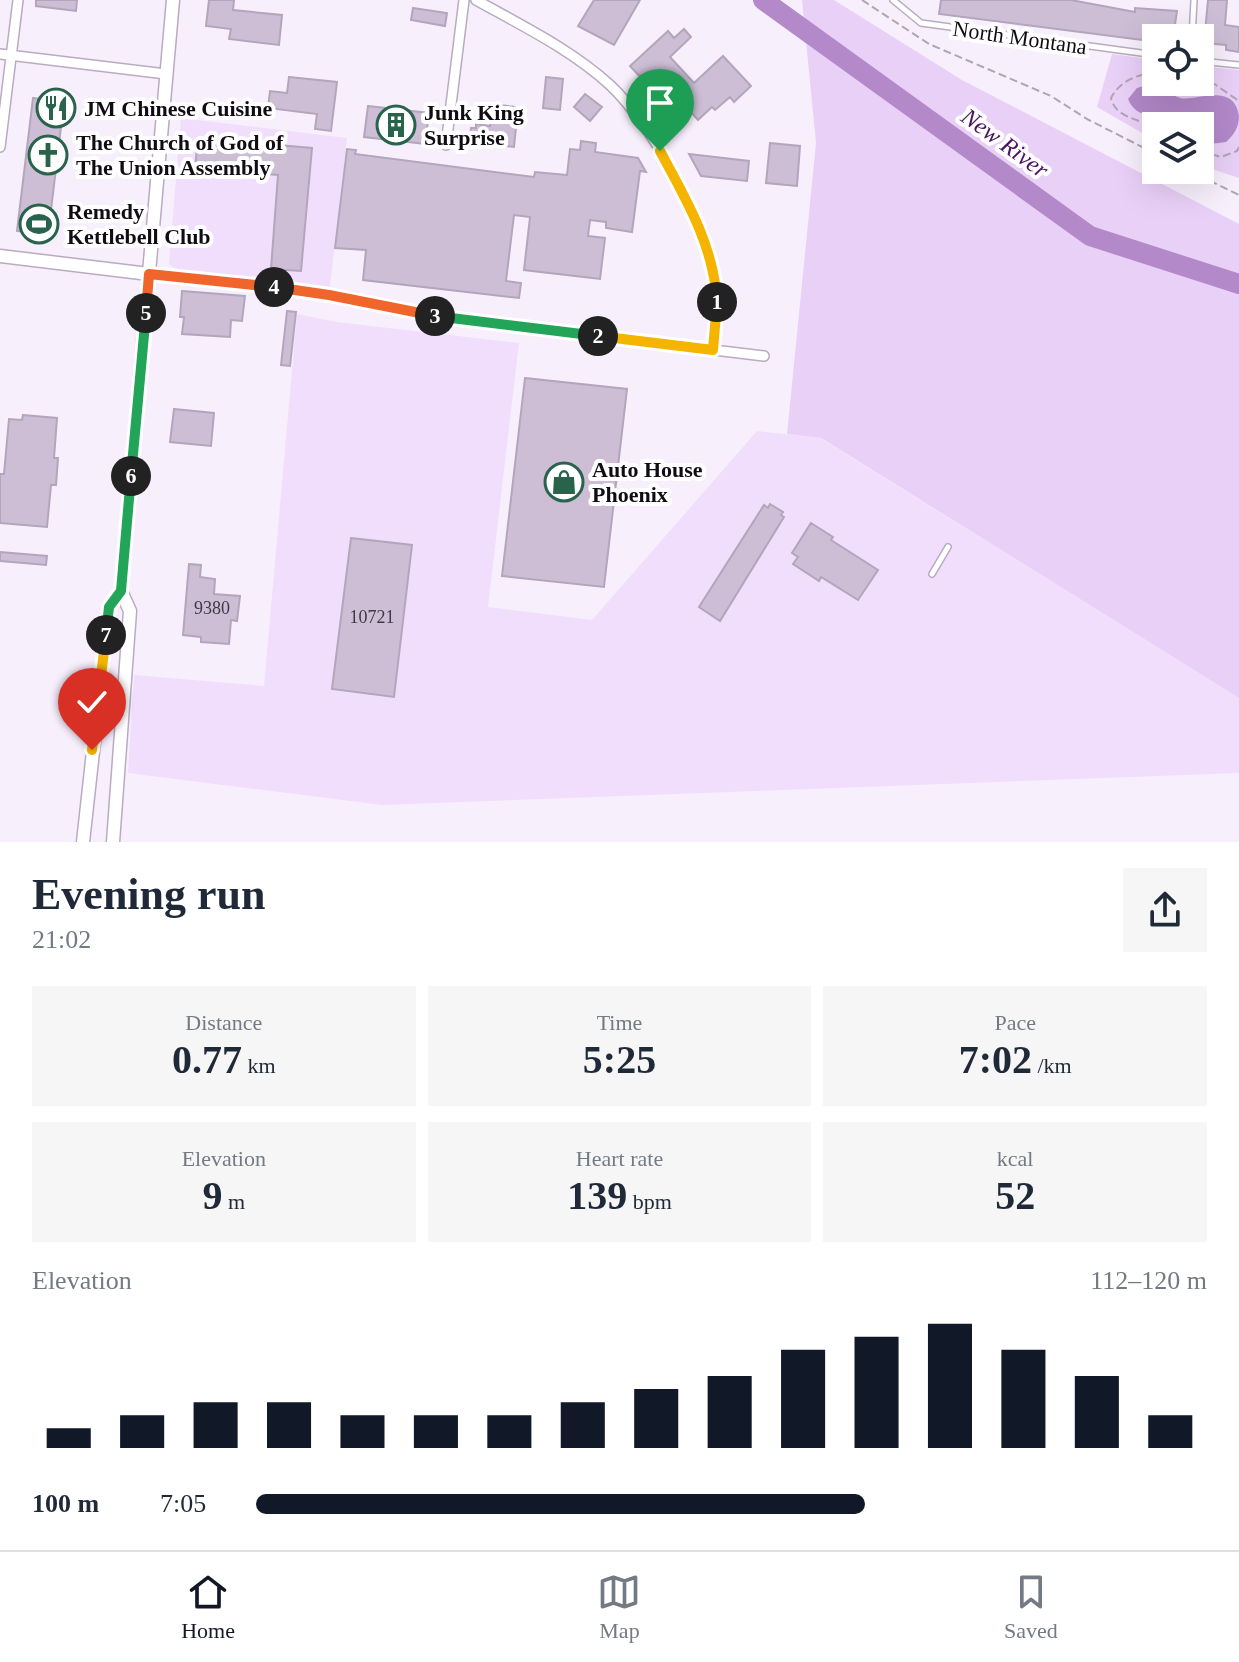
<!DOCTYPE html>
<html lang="en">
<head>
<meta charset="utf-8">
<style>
  body { margin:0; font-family:"Times New Roman",serif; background:#f6f6f7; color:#1f2937; height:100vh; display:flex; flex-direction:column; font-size:30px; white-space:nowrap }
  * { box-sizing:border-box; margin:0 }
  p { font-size:26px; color:#747a83 }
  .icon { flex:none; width:44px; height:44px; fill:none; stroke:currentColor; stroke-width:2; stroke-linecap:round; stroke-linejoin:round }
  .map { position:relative; height:842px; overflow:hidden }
  .drawer { display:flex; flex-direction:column; background:#fff; flex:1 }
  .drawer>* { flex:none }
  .controls { position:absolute; left:1142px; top:24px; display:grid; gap:16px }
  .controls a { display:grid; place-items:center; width:72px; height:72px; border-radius:0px; background:#fff; box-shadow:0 8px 32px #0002; font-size:40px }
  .pin { position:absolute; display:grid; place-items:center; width:68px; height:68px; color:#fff; margin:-82px -34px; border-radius:50% 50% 50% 0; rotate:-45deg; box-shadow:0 0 8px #0007 }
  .pin .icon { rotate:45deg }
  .km { position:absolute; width:40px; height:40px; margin:-20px; border-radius:50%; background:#222; color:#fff; font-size:22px; line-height:40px; text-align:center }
  .round { display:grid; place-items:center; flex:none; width:84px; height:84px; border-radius:0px; background:#f6f6f7 }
  .summary { display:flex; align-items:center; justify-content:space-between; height:136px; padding:0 32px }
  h1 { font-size:44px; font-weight:600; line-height:60px }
  .metrics { display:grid; grid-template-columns:repeat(3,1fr); gap:12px; height:136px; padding:8px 32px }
  .metrics div { display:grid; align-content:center; border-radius:0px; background:#f6f6f7; text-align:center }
  .metrics b { font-size:40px; font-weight:600 }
  .metrics small { font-size:22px; font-weight:400 }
  .metrics p { font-size:22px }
  .chart { height:224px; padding:16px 32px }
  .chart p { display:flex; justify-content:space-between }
  .chart svg { width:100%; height:144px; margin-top:8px; stroke:#111827; stroke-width:6 }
  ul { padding:0 32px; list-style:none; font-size:26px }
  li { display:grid; grid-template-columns:128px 96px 1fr; align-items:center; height:60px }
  li i { height:20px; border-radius:10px; background:#111827 }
  .tab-bar { display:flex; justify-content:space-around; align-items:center; height:112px; border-top:2px solid #e0e1e3; background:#fff; font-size:22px; color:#747a83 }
  .tab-bar a { display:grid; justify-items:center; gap:4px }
  .tab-bar .selected { color:#111827 }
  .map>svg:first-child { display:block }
</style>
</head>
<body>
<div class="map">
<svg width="1239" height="842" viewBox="0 0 1239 842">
  <rect width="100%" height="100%" fill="#f8effd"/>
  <path fill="#f1defc" d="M181,118L347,138L330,287L176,269L169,264Z
    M297,314L337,322L519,343L488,607L592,620L757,431L820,438L1239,698V773L382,805L128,773L134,675L264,686Z"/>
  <path fill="#e9d0f7" d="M802,0H834L962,80L1239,224V698L821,438L787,434L816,143Z
    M1112,54L1156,60V82H1200V66L1239,70V178L1200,165V126H1156V141L1097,107Z"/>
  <path fill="#b389c9" d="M1153,83C1164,86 1170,95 1180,98C1195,102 1234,81 1239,116C1239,127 1234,135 1226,142L1211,144L1200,140V126C1189,126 1185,121 1175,119C1157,116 1136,119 1128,99L1137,88Z"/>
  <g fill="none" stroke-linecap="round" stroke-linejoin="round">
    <path stroke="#b389c9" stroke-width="20" d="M763,0L1090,236L1239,284"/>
  </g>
  <path fill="#cdbed5" stroke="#b3a5bb" stroke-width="2" d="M36,0H77L76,11L36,6Z
    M209,0H234L233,10L282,15L279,45L229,39L231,29L206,26Z
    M594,0H640L614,45L578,26Z
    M941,0H1071L1135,12V8L1177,11L1173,38H1156L1150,41L939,14Z
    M1208,0H1227L1225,25L1239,27V52L1226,50V45L1204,43Z
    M413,8L447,13L445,26L411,20Z
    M684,29L691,37L670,57L694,83L723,56L751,86L734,102L730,97L715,110L712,107L698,120L691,112L679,123L666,109L670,105L646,79L644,81L630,66L668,31L674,38Z
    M289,77L337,82L331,131L315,129L317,114L268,108L270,91L287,93Z
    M546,77L563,79L560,110L543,108Z
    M585,94L602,107L590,121L574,107Z
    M33,98L64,102L48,235L17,231Z
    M493,104L523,108L521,127H516L514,147L469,142L471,128H476V124L490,126Z
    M368,106L429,113L425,144L364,137Z
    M198,138L312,148L301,271L271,269L278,175L195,168Z
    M581,141L596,143L595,152L638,158L646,172L640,171L632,232L606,228V222L590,220L588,236L605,238L600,279L524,270L530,217L514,215L506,281L521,283L519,298L363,280L366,250L335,248L347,149L356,150L355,154L534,177L535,172L567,175L570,149L580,150Z
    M770,143L800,146L797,186L766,183Z
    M689,154L749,161L747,181L701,176Z
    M182,291L245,296L242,321L231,320L230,337L182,334L184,317H180Z
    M287,311L296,312L290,366L281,365Z
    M525,378L627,389L604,587L502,576Z
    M174,409L214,413L211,446L170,442Z
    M23,415L57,418L54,458H58L56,485H51L47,527L0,523V474H4L9,419L22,420Z
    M770,504L783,512L781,515L784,517L720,621L699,607L764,505L768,508Z
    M811,523L833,537L831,540L878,570L858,600L821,577L819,581L793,564L798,557L792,553Z
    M351,538L412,545L394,697L332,689Z
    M0,552L47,556L46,565L0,561Z
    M189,564L201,565L200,577L215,579L214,594L240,596L237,621L231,620L229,644L201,642V637L183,635Z"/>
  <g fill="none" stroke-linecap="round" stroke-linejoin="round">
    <defs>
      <path id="lane" d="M893,0L921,23L1156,55
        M1192,38L1194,0
        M1200,61L1239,65
        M932,574L948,547"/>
      <path id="street" d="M476,0C521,25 572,50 610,85C652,124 709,227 716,283C719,305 716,328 713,350
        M0,54L166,74
        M446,145L464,0
        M0,147L18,0
        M149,274L255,285L329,295L440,317L764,356"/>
      <path id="secondary" d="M0,256L149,274
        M83,842L109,607L121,591
        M113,842L130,611L121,591L173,0"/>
    </defs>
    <use href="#lane" stroke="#b9abc1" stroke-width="8"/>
    <use href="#street" stroke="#b9abc1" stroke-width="12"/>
    <use href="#secondary" stroke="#b9abc1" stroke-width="15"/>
    <path stroke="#aea6b3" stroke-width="2" stroke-dasharray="8 4" stroke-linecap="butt" d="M862,0L929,44L1051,96L1087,119L1156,154
      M1208,70L1210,81L1239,101
      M1156,73C1137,74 1120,81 1111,98C1115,118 1140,119 1156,128
      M1200,151L1221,157L1237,151L1239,147
      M1188,170L1239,195"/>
    <use href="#lane" stroke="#fff" stroke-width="5"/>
    <use href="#street" stroke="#fff" stroke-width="9"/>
    <use href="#secondary" stroke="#fff" stroke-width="12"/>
  </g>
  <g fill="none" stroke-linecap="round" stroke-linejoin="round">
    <defs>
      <path id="split-1" d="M660,151C686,199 714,246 717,302"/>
      <path id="split-2" d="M598,336L713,350L717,302"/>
      <path id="split-3" d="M435,316L598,336"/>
      <path id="split-4" d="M274,287L329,295L435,316"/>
      <path id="split-5" d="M146,313L149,274L274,287"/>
      <path id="split-6" d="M131,476L146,313"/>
      <path id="split-7" d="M106,635L109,607L121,591L131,476"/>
      <path id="split-8" d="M92,750L106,635"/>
    </defs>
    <use href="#split-1" stroke="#fff" stroke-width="16"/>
    <use href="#split-2" stroke="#fff" stroke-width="16"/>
    <use href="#split-3" stroke="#fff" stroke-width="16"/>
    <use href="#split-4" stroke="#fff" stroke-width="16"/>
    <use href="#split-5" stroke="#fff" stroke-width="16"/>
    <use href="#split-6" stroke="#fff" stroke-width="16"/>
    <use href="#split-7" stroke="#fff" stroke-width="16"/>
    <use href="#split-8" stroke="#fff" stroke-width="16"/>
    <use href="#split-1" stroke="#f5b400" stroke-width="10"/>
    <use href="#split-2" stroke="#f5b400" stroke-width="10"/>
    <use href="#split-3" stroke="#22a559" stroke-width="10"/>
    <use href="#split-4" stroke="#f0652b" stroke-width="10"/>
    <use href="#split-5" stroke="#f0652b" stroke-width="10"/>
    <use href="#split-6" stroke="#22a559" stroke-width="10"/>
    <use href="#split-7" stroke="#22a559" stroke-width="10"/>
    <use href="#split-8" stroke="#f5b400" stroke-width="10"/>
  </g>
  <defs>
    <symbol id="restaurant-ring" viewBox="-11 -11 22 22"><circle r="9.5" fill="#fff" stroke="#2a634b" stroke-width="1.5"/><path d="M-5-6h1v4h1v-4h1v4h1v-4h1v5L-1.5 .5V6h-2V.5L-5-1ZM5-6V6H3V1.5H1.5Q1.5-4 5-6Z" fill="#2a634b"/></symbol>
    <symbol id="building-ring" viewBox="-11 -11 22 22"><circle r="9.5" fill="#fff" stroke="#2a634b" stroke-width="1.5"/><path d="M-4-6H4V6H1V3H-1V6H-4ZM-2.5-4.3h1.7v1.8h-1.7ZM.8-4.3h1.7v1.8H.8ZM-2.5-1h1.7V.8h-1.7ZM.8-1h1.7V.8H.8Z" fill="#2a634b"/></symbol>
    <symbol id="church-ring" viewBox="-11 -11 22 22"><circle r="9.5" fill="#fff" stroke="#2a634b" stroke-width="1.5"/><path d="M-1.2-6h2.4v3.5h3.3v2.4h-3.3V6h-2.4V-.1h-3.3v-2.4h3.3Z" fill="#2a634b"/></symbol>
    <symbol id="stadium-ring" viewBox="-11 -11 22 22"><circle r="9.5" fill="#fff" stroke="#2a634b" stroke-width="1.5"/><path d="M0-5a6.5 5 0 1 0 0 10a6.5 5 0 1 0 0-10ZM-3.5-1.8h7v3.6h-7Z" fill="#2a634b"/></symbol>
    <symbol id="shop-ring" viewBox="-11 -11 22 22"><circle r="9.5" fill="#fff" stroke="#2a634b" stroke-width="1.5"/><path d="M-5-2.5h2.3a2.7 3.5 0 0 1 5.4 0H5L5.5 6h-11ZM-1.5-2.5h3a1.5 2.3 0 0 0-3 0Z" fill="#2a634b"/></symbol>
  </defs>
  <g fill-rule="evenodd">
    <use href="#restaurant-ring" x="34" y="86" width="44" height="44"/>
    <use href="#building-ring" x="374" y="103" width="44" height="44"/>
    <use href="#church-ring" x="26" y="133" width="44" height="44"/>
    <use href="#stadium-ring" x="17" y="202" width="44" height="44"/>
    <use href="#shop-ring" x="542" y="460" width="44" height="44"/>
  </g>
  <g text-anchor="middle" stroke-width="8" stroke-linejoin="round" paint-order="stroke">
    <g font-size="18" fill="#403844">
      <text x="212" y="614">9380</text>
      <text x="372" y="623">10721</text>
    </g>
    <g font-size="22" fill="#110c14" stroke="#fff">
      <text transform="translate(1020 37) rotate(8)" y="8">North Montana</text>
    </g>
    <g font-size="22" font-weight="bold" fill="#110c14" stroke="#fff" text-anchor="start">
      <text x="84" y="116">JM Chinese Cuisine</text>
      <text x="424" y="120">Junk King<tspan x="424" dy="25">Surprise</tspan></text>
      <text x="76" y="150">The Church of God of<tspan x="76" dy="25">The Union Assembly</tspan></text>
      <text x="67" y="219">Remedy<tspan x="67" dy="25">Kettlebell Club</tspan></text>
      <text x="592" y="477">Auto House<tspan x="592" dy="25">Phoenix</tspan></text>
    </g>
    <g font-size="24" font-style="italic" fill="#491360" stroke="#fff">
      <text transform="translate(1005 143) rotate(36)" y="8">New River</text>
    </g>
  </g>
</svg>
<div class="controls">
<a><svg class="icon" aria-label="locate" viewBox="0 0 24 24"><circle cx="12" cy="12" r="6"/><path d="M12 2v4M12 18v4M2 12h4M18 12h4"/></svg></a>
<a><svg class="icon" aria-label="layers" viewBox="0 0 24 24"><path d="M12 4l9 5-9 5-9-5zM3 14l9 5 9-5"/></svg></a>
</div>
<div class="pin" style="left:660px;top:151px;background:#1e9e55"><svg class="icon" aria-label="arrive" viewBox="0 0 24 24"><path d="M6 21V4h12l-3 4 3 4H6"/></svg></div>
<div class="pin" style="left:92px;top:750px;background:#d93025"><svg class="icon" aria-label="check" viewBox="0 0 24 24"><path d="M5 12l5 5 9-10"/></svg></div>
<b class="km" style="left:717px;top:302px">1</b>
<b class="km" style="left:598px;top:336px">2</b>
<b class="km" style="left:435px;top:316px">3</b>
<b class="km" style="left:274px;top:287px">4</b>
<b class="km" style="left:146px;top:313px">5</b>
<b class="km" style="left:131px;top:476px">6</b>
<b class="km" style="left:106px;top:635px">7</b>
</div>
<section class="drawer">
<div class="summary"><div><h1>Evening run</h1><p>21:02</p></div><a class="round"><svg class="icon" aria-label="share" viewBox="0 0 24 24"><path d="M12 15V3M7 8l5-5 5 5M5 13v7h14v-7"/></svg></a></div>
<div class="metrics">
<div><p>Distance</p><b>0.77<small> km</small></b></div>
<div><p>Time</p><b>5:25</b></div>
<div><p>Pace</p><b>7:02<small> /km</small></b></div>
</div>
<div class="metrics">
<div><p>Elevation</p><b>9<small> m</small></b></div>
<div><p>Heart rate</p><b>139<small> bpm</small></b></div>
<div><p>kcal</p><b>52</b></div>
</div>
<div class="chart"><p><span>Elevation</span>112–120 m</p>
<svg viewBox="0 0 160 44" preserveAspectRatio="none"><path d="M5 44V38M15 44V34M25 44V30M35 44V30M45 44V34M55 44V34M65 44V34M75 44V30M85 44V26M95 44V22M105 44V14M115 44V10M125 44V6M135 44V14M145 44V22M155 44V34"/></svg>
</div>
<ul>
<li><b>100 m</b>7:05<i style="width:64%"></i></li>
</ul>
</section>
<nav class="tab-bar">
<a class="selected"><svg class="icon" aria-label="home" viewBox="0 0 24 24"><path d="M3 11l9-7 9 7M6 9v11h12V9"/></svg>Home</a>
<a><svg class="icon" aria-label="map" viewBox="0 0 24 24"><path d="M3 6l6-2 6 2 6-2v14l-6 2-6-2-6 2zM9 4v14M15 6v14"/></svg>Map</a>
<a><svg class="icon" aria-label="saved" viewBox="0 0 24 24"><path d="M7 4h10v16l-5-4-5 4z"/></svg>Saved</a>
</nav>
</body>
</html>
